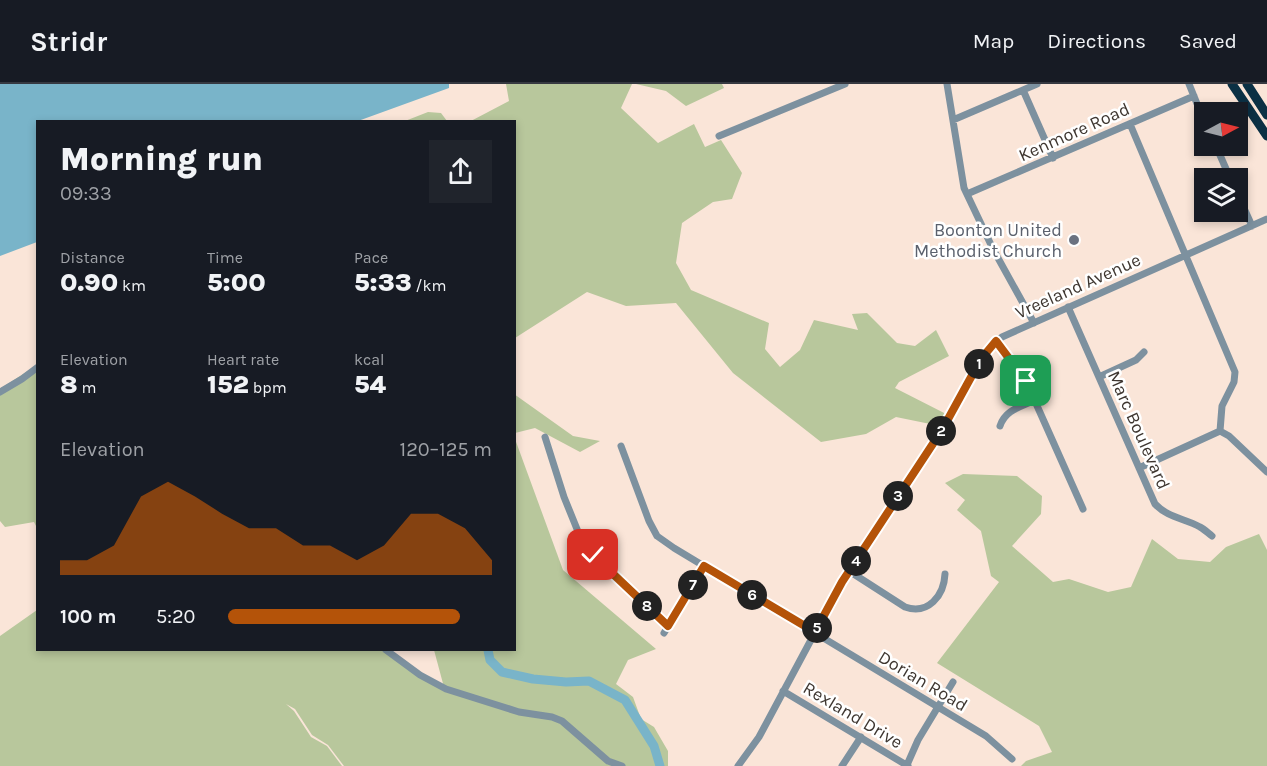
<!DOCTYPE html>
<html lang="en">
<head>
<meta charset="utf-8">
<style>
  body { margin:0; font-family:Karla,sans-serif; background:#20242c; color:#f1f3f6; height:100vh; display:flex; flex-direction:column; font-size:22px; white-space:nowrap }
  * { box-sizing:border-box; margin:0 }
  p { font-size:20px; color:#9ea1a6 }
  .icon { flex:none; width:33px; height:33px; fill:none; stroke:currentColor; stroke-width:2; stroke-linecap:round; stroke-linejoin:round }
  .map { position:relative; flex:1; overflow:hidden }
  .side { position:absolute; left:36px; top:36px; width:480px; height:531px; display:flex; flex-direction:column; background:#171b24; border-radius:0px; box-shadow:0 3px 9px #0003 }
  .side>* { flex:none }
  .needle { width:39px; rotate:83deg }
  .fabs { position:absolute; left:1194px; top:18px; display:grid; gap:12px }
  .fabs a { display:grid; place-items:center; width:54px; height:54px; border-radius:0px; background:#171b24; box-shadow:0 3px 9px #0003; font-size:30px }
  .pin { position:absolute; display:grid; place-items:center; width:51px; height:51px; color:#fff; margin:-26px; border-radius:12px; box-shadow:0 3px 9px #0006 }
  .km { position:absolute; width:30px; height:30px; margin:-15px; border-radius:50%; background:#222; color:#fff; font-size:16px; line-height:30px; text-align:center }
  .round { display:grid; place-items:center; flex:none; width:63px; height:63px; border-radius:0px; background:#20242c }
  .summary { display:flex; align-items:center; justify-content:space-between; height:102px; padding:0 24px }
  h1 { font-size:33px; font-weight:800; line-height:45px }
  .stats { display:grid; grid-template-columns:repeat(3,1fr); gap:9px; height:102px; padding:6px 24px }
  .stats div { display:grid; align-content:center }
  .stats b { font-size:26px; font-weight:800 }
  .stats small { font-size:16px; font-weight:400 }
  .stats p { font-size:16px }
  .chart { height:168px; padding:12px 24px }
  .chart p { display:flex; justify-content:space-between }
  .chart svg { width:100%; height:108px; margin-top:6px; fill:#b45309; opacity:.7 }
  ul { padding:0 24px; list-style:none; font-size:20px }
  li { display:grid; grid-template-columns:96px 72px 1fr; align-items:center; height:45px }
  li i { height:15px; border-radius:8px; background:#b45309 }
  header { display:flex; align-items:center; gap:36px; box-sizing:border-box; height:84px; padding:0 30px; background:#171b24; border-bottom:2px solid #363941 }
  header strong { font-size:28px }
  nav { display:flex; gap:33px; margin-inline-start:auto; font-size:21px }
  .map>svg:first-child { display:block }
</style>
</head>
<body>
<header>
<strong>Stridr</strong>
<nav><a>Map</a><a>Directions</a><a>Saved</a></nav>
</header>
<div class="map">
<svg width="1267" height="682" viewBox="0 0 1267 682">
  <rect width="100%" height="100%" fill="#fae5d8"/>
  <path fill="#b8c79c" d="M506,0H632L621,24L658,59L694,40L705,63L721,56L742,89L732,115L713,118L682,139L676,179L691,206L769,239L765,265L780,283L800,266L814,236L858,246L852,230L867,229L897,259L915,262L936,246L949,272L899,298L895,304L952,333L945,343L896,333L866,350L821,358L733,289L676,219L626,222L587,208L515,254L514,38H469L509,17Z
    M636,0H722L724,4L686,22L666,7Z
    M428,28L441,29L447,37H405Z
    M37,281V444L34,438L5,443L0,437V305Z
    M514,310L573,352L600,357L580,368L535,344L515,349Z
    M515,355L563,486L656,565L628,576L616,600L633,613L641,635L654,643L668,667V682H344L328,661L312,651L295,625L286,620L294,627L311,653L327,662L342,682H0V552L37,526L38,566H388L445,607L434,566H514Z
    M963,390L1017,392L1042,412L1041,430L1012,462L1053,498L1069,495L1108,508L1131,503L1152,455L1178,475L1210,478L1226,463L1259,450L1267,466V682H1021L1026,677L1052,668L1039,642L937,579L999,498L991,492L981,447L957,426L965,416L945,399Z"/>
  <path fill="#79b4c9" d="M0,0H449V4L358,37L38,38L37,158L0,172Z"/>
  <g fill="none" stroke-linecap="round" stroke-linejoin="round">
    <path stroke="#79b4c9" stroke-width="9" d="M488,566L490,576L502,588L533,595L566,598L589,597L625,616L654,662L660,682"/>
    <path stroke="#7d919f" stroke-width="7" d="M947,0L964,104L993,165L1034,239
      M1189,0L1204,37
      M1023,6L1053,74
      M953,36L1037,0
      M1130,40L1235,288L1234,298L1222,322L1220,347L1229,352L1267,388
      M719,52L845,0
      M1216,62L1230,94
      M967,110L1194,12
      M1238,111L1252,142
      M1068,223L1155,420C1168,434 1184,434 1200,443C1204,445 1208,449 1212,452
      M996,257L1026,297L1083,425
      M1099,293L1136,276L1144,268
      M0,308L22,295L38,283
      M1000,342C1005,326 1020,323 1035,316
      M545,353L564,413L579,450L593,471L668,542
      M621,362L649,437L657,452L674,464L986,652L1012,675
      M1139,384L1220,347
      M849,487L905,523C928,531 944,512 945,490
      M664,549L704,482
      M386,566L420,591L446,605L519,628L552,633L562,637L608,677L622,682
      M783,607L908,682
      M907,681L918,656L953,598
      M738,682L759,653L842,498L942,346L991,262L1002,253L1267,135
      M842,682L861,653"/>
    <path stroke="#0b3044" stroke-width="9" d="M1232,0L1267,52
      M1247,0L1267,31"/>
  </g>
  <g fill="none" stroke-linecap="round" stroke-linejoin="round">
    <defs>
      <path id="route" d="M593,471L668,542L704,482L815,548L842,498L942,346L981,275L996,257L1026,297"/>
    </defs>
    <use href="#route" stroke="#fff" stroke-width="12"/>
    <use href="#route" stroke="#b45309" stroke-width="8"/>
  </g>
  <circle fill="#6b7280" stroke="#fff" stroke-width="2" cx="1074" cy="156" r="6"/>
  <g text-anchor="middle" stroke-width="5" stroke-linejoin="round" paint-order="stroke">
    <g font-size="18" fill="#3e3630" stroke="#fff">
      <text transform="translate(1074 48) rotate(-24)" y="6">Kenmore Road</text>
      <text transform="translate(1078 202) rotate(-24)" y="6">Vreeland Avenue</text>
      <text transform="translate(1139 346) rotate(66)" y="6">Marc Boulevard</text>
      <text transform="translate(923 597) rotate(31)" y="6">Dorian Road</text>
      <text transform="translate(853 631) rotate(31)" y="6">Rexland Drive</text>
    </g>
    <g font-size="18" fill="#5b616d" stroke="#fff" text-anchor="end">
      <text x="1062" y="152">Boonton United<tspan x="1062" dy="21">Methodist Church</tspan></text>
    </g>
  </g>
</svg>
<div class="fabs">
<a><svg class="needle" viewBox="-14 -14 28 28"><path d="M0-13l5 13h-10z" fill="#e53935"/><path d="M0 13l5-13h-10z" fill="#9ea1a6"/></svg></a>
<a><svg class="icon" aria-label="layers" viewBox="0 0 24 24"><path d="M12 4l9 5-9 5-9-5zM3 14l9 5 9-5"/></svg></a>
</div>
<div class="pin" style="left:1026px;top:297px;background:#1e9e55"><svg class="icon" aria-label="arrive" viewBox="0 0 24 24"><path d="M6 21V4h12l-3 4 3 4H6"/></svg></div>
<div class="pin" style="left:593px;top:471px;background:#d93025"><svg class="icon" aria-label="check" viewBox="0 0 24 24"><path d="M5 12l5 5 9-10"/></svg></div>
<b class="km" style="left:979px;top:280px">1</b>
<b class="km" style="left:941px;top:347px">2</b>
<b class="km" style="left:898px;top:412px">3</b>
<b class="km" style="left:856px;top:477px">4</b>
<b class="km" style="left:817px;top:544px">5</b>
<b class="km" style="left:752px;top:511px">6</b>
<b class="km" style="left:693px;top:501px">7</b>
<b class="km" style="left:647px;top:522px">8</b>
<section class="side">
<div class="summary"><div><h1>Morning run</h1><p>09:33</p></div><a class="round"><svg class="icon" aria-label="share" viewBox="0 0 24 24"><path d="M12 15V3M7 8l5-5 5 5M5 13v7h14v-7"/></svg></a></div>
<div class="stats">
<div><p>Distance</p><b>0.90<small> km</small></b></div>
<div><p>Time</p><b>5:00</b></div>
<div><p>Pace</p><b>5:33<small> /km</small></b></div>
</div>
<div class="stats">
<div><p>Elevation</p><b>8<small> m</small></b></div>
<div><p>Heart rate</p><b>152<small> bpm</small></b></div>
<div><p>kcal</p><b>54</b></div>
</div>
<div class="chart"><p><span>Elevation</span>120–125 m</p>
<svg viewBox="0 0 160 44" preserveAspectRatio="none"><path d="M0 44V38L10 38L20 32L30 12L40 6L50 12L60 19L70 25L80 25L90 32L100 32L110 38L120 32L130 19L140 19L150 25L160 38V44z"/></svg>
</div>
<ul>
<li><b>100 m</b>5:20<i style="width:88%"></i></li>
</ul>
</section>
</div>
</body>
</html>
